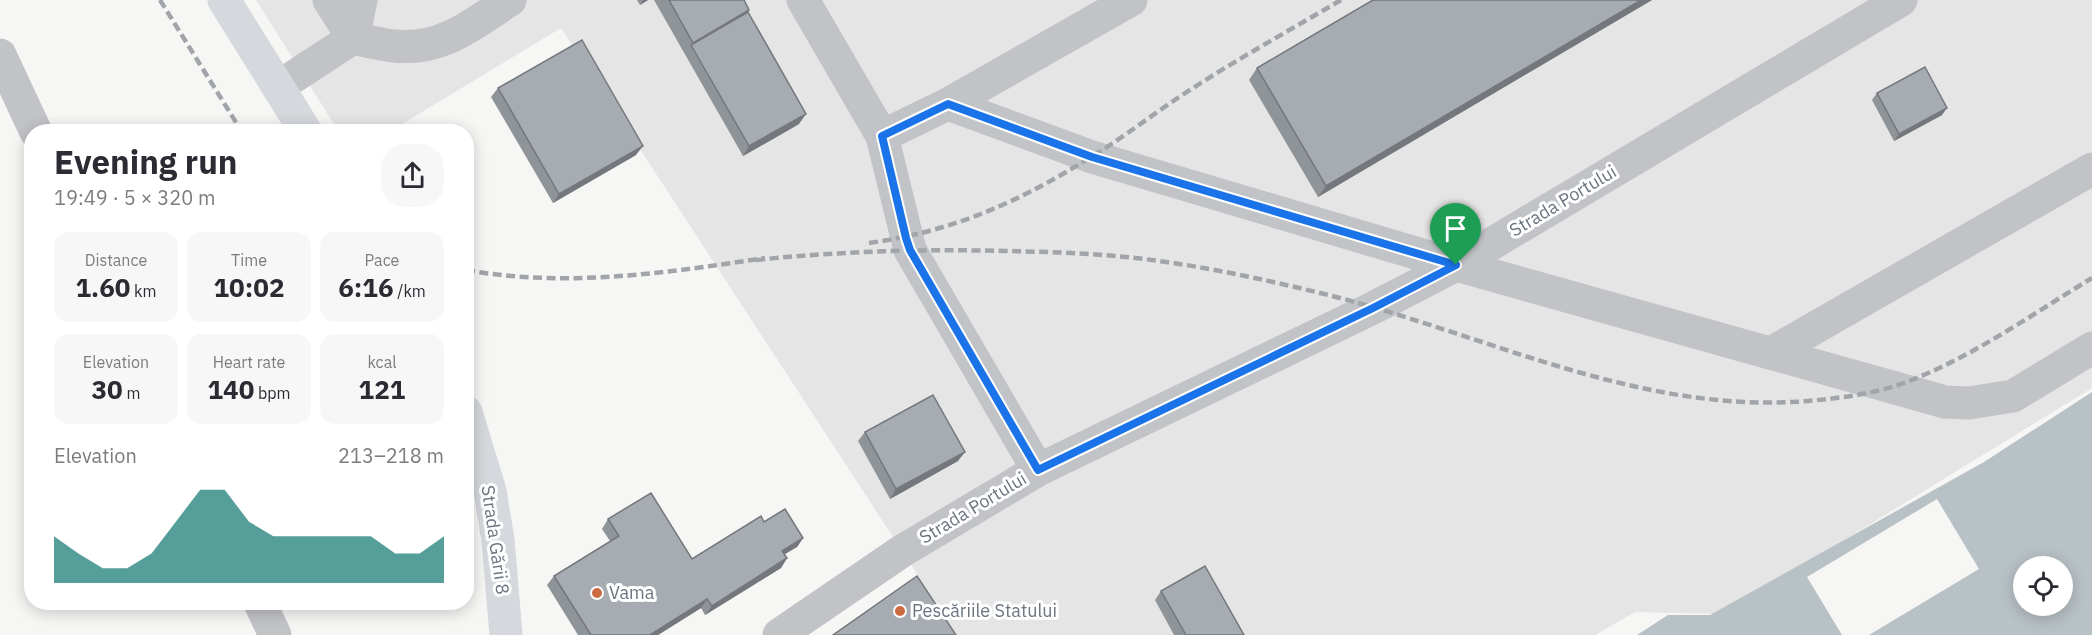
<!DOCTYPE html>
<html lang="en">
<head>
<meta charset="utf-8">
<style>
  body { margin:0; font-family:"IBM Plex Sans",sans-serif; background:#f7f7f7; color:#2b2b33; height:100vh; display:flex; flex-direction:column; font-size:22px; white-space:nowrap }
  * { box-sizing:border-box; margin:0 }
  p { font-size:20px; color:#7c7c81 }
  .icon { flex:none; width:33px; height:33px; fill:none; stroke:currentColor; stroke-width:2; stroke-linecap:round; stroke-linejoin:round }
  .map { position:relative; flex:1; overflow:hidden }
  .sheet { position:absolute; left:24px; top:124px; width:450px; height:486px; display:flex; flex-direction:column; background:#fff; border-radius:24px; box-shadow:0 3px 15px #0003 }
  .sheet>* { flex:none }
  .buttons { position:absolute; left:2013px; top:556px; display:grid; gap:12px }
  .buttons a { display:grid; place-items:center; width:60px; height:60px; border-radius:50%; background:#fff; box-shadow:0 3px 15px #0003; font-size:30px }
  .pin { position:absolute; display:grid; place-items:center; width:51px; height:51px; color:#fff; margin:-62px -26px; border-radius:50% 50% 50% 0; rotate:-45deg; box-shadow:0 0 6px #0007 }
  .pin .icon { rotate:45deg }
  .round { display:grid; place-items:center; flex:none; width:63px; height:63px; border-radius:24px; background:#f7f7f7 }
  .summary { display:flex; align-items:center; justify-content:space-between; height:102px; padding:0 30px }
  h1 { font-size:33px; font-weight:700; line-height:45px }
  .metrics { display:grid; grid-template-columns:repeat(3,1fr); gap:9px; height:102px; padding:6px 30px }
  .metrics div { display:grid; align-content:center; border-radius:15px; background:#f7f7f7; text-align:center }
  .metrics b { font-size:26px; font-weight:700 }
  .metrics small { font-size:16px; font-weight:400 }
  .metrics p { font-size:16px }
  .chart { height:168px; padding:12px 30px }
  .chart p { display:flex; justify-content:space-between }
  .chart svg { width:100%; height:108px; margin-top:6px; fill:#0f766e; opacity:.7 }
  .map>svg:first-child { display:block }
</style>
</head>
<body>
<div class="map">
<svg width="2092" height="635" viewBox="0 0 2092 635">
  <rect width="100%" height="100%" fill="#f6f6f4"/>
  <path fill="#e4e5e4" d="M256,0H2092V388L1724,614L1635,612L1595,635H957L561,28L389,132H339Z"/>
  <path fill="#b8c1c6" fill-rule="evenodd" d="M2092,392V635H1637L1668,615H1710L1984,462ZM2024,567H2062V606H2024Z"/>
  <path fill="#f6f6f4" d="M1937,499L1979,569L1869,635H1842L1807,577Z"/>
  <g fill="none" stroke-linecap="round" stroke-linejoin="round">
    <path stroke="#c1c3c7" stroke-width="33" d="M361,0L353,38C367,41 381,45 395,46C442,51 473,24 510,0
      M803,0L882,136L910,250L1038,470
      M0,55L36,132
      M278,87L353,38L329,0
      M948,104L1092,157L1456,265L1945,402L1969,403L2013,396L2092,348
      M882,136L948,104L1131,0
      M1771,353L2092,169
      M260,603L275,635
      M779,635L902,551L1038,470L1373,308L1456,265L1901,0"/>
    <path stroke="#d5d8dc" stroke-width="33" d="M224,0L306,132
      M466,412L490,491L498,540L506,635"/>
    <path stroke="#a1a5aa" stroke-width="4.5" stroke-dasharray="9 4.5" stroke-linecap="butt" d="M160,0L242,132
      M869,243C954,231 1019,202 1091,157C1126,136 1158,110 1193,88C1241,57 1292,29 1341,0
      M756,260C841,251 921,249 1006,251C1059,252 1113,254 1166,262C1216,269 1266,280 1316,292C1480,331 1635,415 1808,401C1840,398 1874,394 1904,383C1971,358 2031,315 2092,278
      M466,270C566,288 666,273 765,258"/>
  </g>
  <path fill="#8f9499" d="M637,0H648L640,5Z
    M654,0H744L749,10L748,12L799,124L743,156Z
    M1373,0H1652L1318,197L1249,80L1257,68Z
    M498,88L636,155L553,203L491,97Z
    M1877,93L1942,115L1894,141L1872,100Z
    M865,432L958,461L890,499L858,441Z
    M608,519L692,559L764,522L803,538L797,547L784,554L787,558L781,568L705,615L701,608L658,635H578L547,585L554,576L610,541L602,529Z
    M1161,591L1244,635H1174L1155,600Z"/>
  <path fill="#74787d" d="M643,0H648L640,5Z
    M1641,0H1652L1318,197L1326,186Z
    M1947,108L1942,115L1894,141L1899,134Z
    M806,114L799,124L743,156L749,146Z
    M643,146L636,155L553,203L559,194Z
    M965,452L958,461L890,499L896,489Z
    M803,538L797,547L775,560L782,551Z
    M787,558L781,568L705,615L712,606Z
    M707,599L701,608L658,635H650Z"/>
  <path fill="#a6acb2" stroke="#74787d" stroke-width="1.5" d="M669,0H744L749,10L693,43Z
    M1373,0H1641L1326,186L1257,68Z
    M748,12L806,114L749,146L691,45Z
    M582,40L643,146L559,194L498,88Z
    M1925,67L1947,108L1899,134L1877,93Z
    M933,395L965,452L896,489L865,432Z
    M651,493L692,559L761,516L764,522L785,509L803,538L782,551L787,558L712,606L707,599L650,635H591L554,576L619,536L608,519Z
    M1205,566L1244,635H1186L1161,591Z
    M917,576L956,635H833Z"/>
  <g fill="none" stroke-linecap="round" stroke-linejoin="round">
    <defs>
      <path id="route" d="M948,104L1092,157L1456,265L1373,308L1038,470L910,250L906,238L882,136Z"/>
    </defs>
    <use href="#route" stroke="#fff" stroke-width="12"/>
    <use href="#route" stroke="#1a73e8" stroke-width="8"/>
  </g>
  <g fill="#cc6b3f" stroke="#fff" stroke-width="2">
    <circle cx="597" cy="593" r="6"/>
    <circle cx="900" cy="611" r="6"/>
  </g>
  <g text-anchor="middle" stroke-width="6" stroke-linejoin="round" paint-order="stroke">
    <g font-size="18" fill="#6a7581" stroke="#fff">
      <text transform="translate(1563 201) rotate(-31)" y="6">Strada Portului</text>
      <text transform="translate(973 508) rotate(-31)" y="6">Strada Portului</text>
      <text transform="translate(495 540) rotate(82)" y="6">Strada Gării 8</text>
    </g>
    <g font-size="18" fill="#6a7581" stroke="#fff" text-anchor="start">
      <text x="609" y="599">Vama</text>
      <text x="912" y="617">Pescăriile Statului</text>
    </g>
  </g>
</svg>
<div class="buttons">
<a><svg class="icon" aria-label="locate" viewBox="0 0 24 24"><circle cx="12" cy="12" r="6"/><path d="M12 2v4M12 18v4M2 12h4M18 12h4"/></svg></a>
</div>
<div class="pin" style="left:1456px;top:265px;background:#1e9e55"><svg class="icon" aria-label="arrive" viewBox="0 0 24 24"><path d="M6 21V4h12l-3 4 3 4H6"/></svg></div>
<section class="sheet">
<div class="summary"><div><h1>Evening run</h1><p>19:49 · 5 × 320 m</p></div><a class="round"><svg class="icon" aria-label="share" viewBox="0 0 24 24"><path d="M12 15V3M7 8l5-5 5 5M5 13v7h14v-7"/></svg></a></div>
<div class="metrics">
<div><p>Distance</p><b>1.60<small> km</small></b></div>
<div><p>Time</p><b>10:02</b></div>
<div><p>Pace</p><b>6:16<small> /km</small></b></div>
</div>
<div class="metrics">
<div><p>Elevation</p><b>30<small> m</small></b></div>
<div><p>Heart rate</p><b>140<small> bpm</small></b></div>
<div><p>kcal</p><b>121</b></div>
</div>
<div class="chart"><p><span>Elevation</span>213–218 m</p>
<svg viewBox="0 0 160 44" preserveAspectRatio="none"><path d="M0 44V25L10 32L20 38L30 38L40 32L50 19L60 6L70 6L80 19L90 25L100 25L110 25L120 25L130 25L140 32L150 32L160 25V44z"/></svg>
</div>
</section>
</div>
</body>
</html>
